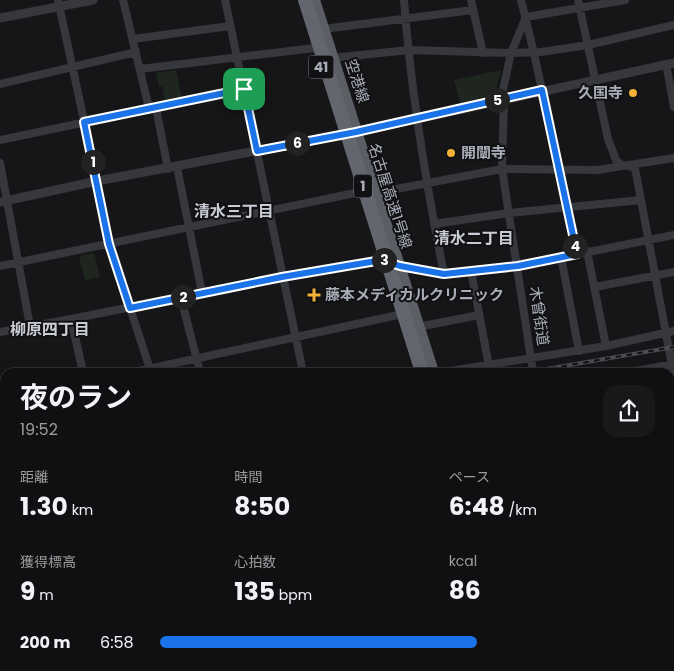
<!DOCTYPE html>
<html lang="ja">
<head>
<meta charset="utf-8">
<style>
  body { margin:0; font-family:Poppins,"Noto Sans JP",sans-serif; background:#19191b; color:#f1f3f6; height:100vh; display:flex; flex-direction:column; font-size:19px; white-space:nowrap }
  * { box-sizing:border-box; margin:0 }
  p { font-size:16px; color:#9c9d9f }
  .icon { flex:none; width:28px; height:28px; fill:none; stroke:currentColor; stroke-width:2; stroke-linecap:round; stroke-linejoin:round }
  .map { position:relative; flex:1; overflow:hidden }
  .panel { position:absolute; left:0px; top:368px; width:675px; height:304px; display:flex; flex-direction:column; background:#101012; border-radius:15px 15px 0 0; box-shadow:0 5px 20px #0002,0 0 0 1px #303032 }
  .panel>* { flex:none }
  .pin { position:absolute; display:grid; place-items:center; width:42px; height:42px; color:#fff; margin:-21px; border-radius:10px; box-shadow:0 2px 8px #0006 }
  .km { position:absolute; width:25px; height:25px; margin:-12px; border-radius:50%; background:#222; color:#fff; font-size:14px; line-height:25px; text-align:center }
  .round { display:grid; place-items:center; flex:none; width:52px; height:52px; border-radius:15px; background:#19191b }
  .head { display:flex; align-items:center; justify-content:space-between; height:85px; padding:0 20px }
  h1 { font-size:28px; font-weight:700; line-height:38px }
  .metrics { display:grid; grid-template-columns:repeat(3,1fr); gap:8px; height:85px; padding:5px 20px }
  .metrics div { display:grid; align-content:center }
  .metrics b { font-size:25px; font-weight:700 }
  .metrics small { font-size:14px; font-weight:400 }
  .metrics p { font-size:14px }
  ul { padding:0 20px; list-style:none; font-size:16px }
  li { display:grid; grid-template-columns:80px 60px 1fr; align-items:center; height:38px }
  li i { height:12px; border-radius:6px; background:#1a73e8 }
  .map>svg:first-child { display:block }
</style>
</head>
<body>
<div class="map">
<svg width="674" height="671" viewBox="0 0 674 671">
  <rect width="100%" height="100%" fill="#161618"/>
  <path fill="#222225" d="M228,666H242L243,671H213Z"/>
  <path fill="#1e261f" d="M176,70L182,98L165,102L162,86L159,87L156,73Z
    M501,70L495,94L460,103L454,80Z
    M94,253L100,277L85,280L79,256Z
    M5,661V666H35L41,671H0V662Z"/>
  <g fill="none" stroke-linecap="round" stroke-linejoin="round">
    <path stroke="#37383d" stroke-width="8" d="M58,0L97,181L109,244L151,372
      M123,0L149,108
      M225,0L303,372
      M404,0C411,92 426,184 444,274
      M471,0L483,53
      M521,0L534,53L577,254
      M578,0L608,139L616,160L622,165
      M526,17L625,0
      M323,29L473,10
      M133,39L230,26
      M332,58L409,50L511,53L541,52L588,45L674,25
      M666,64L674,107
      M140,69L315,48
      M0,84L136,52
      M501,99L511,53L526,17
      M504,99L502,169L533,372
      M156,108L168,169
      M0,140L244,89
      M0,163L30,326
      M629,166L635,168L674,376
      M177,167L202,293
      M375,193L502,169L597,170L674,158
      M434,224L509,213L641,200
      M587,251L606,346
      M561,257L579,351
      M0,266L360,192
      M471,271L489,366
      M595,287L674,272
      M181,298L200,372
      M71,319L83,372
      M418,327L479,315
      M0,332L71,319L282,277L382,260L400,266L444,274L518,266L674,235
      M134,372L398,315
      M444,372L606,346L674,331
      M630,372L674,364
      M0,400L5,399
      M670,400L674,399
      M670,432L674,431
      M670,465L674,464
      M670,502L674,501
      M670,556L674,555
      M670,604L674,617
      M0,610H5
      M0,648L5,647
      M159,666L160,671
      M244,666L246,671
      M323,666L324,671
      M620,666L622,671
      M86,671V666
      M98,671L114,666
      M202,671L218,666
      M380,671L382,666
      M477,671V666"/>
    <path stroke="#37383d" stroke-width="9" d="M0,18L93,0
      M0,202L97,181L356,132L674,63
      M0,447L5,468
      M0,546L5,545
      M60,666L62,671"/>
    <path stroke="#5b5e65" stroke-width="12" d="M314,0L433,372
      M525,666L527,671"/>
    <path stroke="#63666e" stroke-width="14" d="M305,0L422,372
      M517,666L519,671"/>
    <defs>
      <path id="rail" d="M529,372L674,347"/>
    </defs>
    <use href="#rail" stroke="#4a4c52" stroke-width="4"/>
    <use href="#rail" stroke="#111113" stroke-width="2" stroke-dasharray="5.5" stroke-linecap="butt"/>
  </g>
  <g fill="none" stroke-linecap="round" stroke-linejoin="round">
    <defs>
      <path id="route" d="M244,89L257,151L356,132L542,90L577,254L518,266L444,274L400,266L382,260L282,277L130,308L109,244L84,122Z"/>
    </defs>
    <use href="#route" stroke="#fff" stroke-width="10"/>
    <use href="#route" stroke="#1a73e8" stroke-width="6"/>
  </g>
  <g fill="#f2b134" stroke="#111113" stroke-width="2">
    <circle cx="633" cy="93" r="5"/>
    <circle cx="451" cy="153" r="5"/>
    <path d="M311.5 287.5h5v5h5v5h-5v5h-5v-5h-5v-5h5z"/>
  </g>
  <g text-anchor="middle" stroke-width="4" stroke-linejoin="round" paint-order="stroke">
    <g fill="#111113" stroke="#7b7e86" stroke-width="1">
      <rect x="308.5" y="55.5" width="25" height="23" rx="4"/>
      <rect x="354" y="174.5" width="18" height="23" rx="4"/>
    </g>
    <g font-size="14" font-weight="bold" fill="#a8adb8">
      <text x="321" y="72">41</text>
      <text x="363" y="191">1</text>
    </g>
    <g font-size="15" fill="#a8adb8" stroke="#111113">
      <text transform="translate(357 81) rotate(72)" y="5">空港線</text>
      <text transform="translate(390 196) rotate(72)" y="5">名古屋高速1号線</text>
      <text transform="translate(539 316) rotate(82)" y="5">木曾街道</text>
    </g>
    <g font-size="15" font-weight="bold" fill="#a8adb8" stroke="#111113" text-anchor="start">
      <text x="623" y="98" text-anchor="end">久国寺</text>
      <text x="461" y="158">開闡寺</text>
      <text x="325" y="300">藤本メディカルクリニック</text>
    </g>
    <g font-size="16" font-weight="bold" fill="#c9ccd4" stroke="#111113">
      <text x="234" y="217">清水三丁目</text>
      <text x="474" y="244">清水二丁目</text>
      <text x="50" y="335">柳原四丁目</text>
    </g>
  </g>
</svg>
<div class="pin" style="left:244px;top:89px;background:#1e9e55"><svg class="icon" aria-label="arrive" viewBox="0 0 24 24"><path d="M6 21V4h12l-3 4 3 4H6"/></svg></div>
<b class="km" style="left:93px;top:162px">1</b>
<b class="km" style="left:183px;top:297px">2</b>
<b class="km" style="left:384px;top:260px">3</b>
<b class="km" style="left:575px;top:246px">4</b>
<b class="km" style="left:497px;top:100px">5</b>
<b class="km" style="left:297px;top:143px">6</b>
<section class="panel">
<div class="head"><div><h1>夜のラン</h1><p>19:52</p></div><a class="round"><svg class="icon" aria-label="share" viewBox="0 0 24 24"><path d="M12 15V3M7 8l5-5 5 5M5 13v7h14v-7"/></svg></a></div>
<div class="metrics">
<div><p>距離</p><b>1.30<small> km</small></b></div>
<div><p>時間</p><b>8:50</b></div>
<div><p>ペース</p><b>6:48<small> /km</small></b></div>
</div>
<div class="metrics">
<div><p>獲得標高</p><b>9<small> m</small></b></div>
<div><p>心拍数</p><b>135<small> bpm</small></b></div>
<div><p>kcal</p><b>86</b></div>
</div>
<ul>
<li><b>200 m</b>6:58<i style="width:64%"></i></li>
</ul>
</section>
</div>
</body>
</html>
